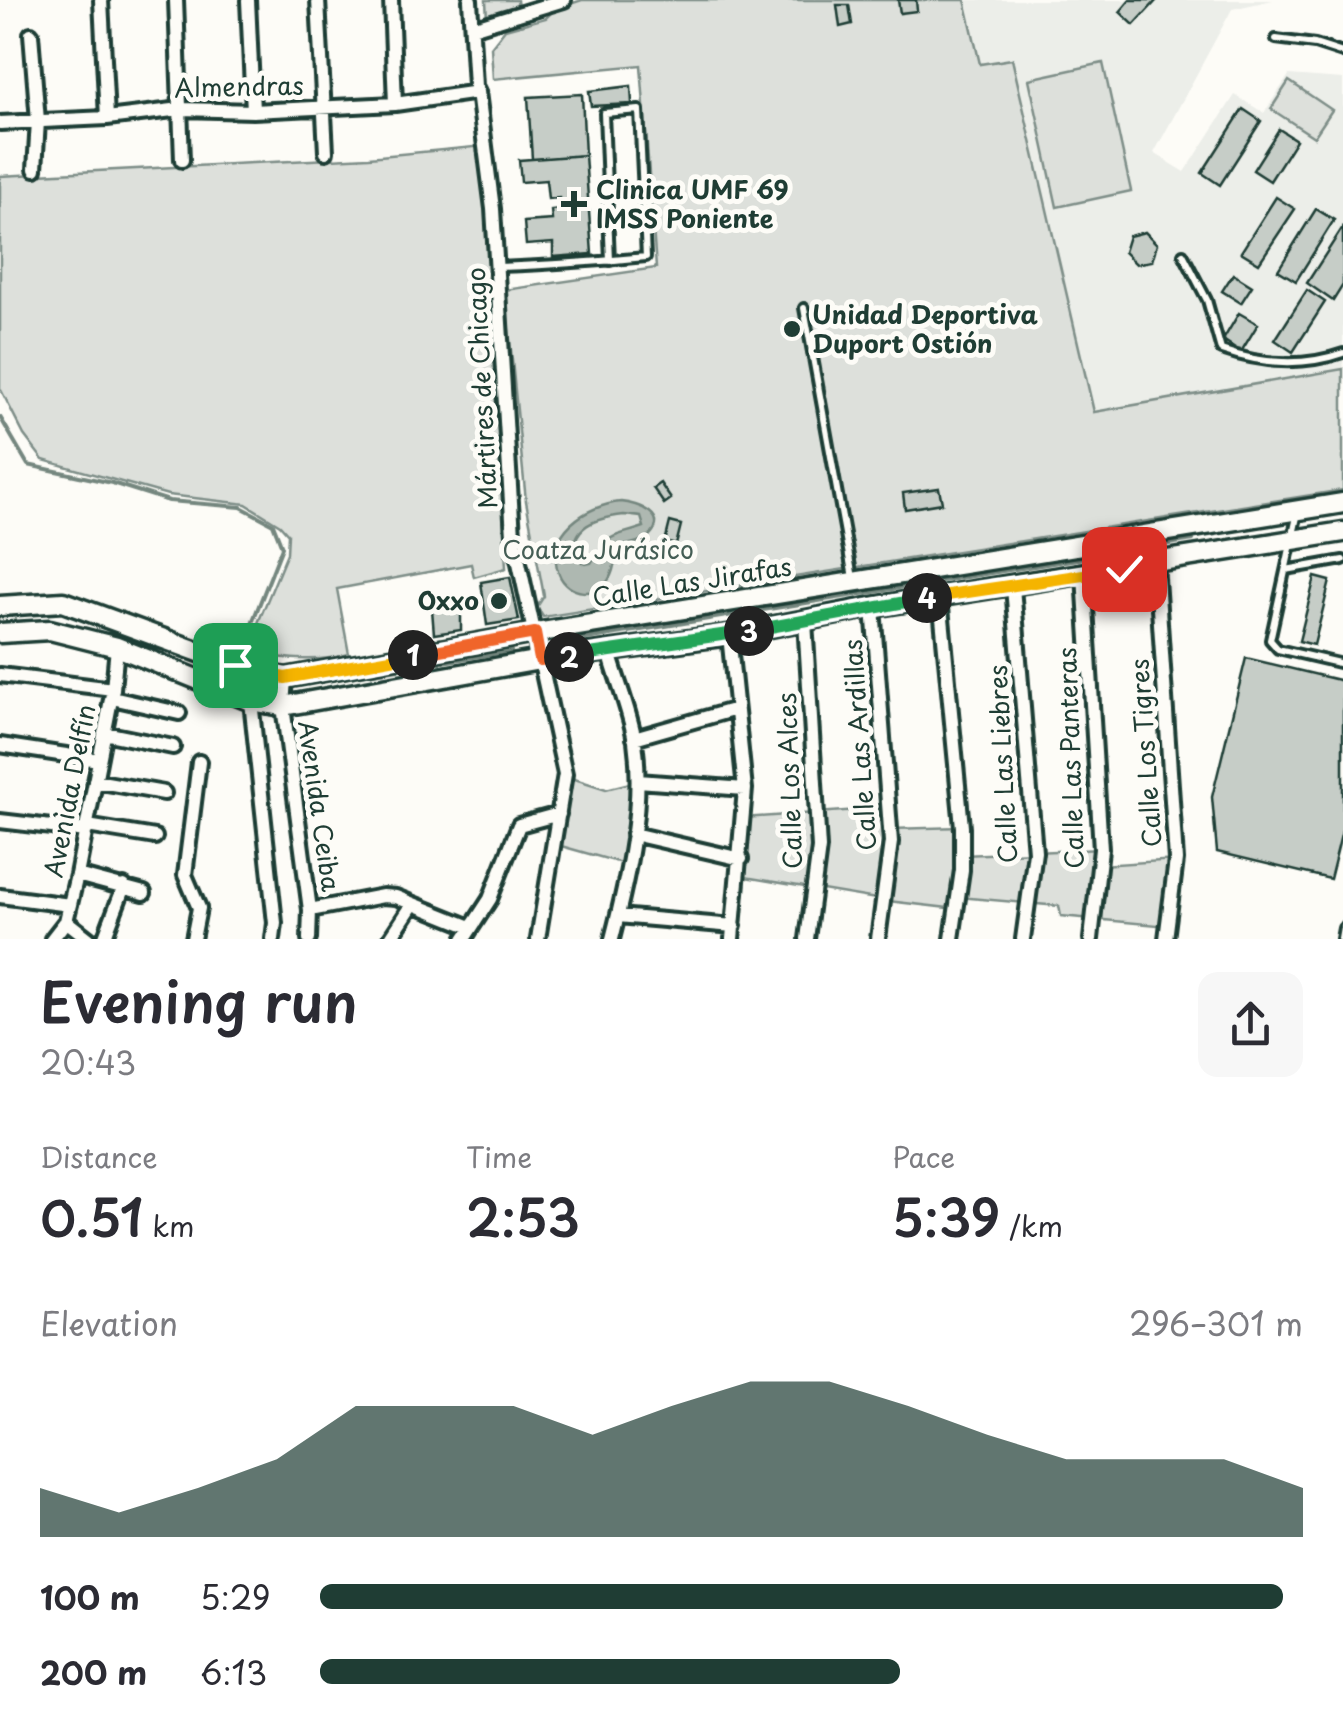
<!DOCTYPE html>
<html lang="en">
<head>
<meta charset="utf-8">
<style>
  body { margin:0; font-family:"Playpen Sans",sans-serif; background:#f7f7f7; color:#2b2b33; height:100vh; display:flex; flex-direction:column; font-size:38px; white-space:nowrap }
  * { box-sizing:border-box; margin:0 }
  p { font-size:32px; color:#7c7c81 }
  .icon { flex:none; width:55px; height:55px; fill:none; stroke:currentColor; stroke-width:2; stroke-linecap:round; stroke-linejoin:round }
  .map { position:relative; height:939px; overflow:hidden }
  .drawer { display:flex; flex-direction:column; background:#fff; flex:1 }
  .drawer>* { flex:none }
  .pin { position:absolute; display:grid; place-items:center; width:85px; height:85px; color:#fff; margin:-42px; border-radius:20px; box-shadow:0 5px 15px #0006 }
  .km { position:absolute; width:50px; height:50px; margin:-25px; border-radius:50%; background:#222; color:#fff; font-size:28px; line-height:50px; text-align:center }
  .round { display:grid; place-items:center; flex:none; width:105px; height:105px; border-radius:20px; background:#f7f7f7 }
  .head { display:flex; align-items:center; justify-content:space-between; height:170px; padding:0 40px }
  h1 { font-size:55px; font-weight:600; line-height:75px }
  .metrics { display:grid; grid-template-columns:repeat(3,1fr); gap:15px; height:170px; padding:10px 40px }
  .metrics div { display:grid; align-content:center }
  .metrics b { font-size:50px; font-weight:600 }
  .metrics small { font-size:28px; font-weight:400 }
  .metrics p { font-size:28px }
  .chart { height:280px; padding:20px 40px }
  .chart p { display:flex; justify-content:space-between }
  .chart svg { width:100%; height:180px; margin-top:10px; fill:#1f3d34; opacity:.7 }
  ul { padding:0 40px; list-style:none; font-size:32px }
  li { display:grid; grid-template-columns:160px 120px 1fr; align-items:center; height:75px }
  li i { height:25px; border-radius:12px; background:#1f3d34 }
  .map>svg:first-child { display:block }
</style>
</head>
<body>
<div class="map">
<svg width="1343" height="939" viewBox="0 0 1343 939">
  <rect width="100%" height="100%" fill="#fdfcf7"/>
  <filter id="ink" filterUnits="userSpaceOnUse"><feTurbulence type="fractalNoise" baseFrequency=".01" numOctaves="2"/><feDisplacementMap in="SourceGraphic" scale="20" xChannelSelector="R" yChannelSelector="G"/><feConvolveMatrix kernelMatrix="1 2 1 2 8 2 1 2 1" color-interpolation-filters="sRGB"/></filter>
  <g filter="url(#ink)">
    <path fill="#eceee9" d="M965,0H1273L1232,9L1154,153L1185,172L1235,95L1264,113L1289,75L1343,79V369L1094,412L1012,60L980,65Z"/>
    <path fill="#dde0db" stroke="#7e8e88" stroke-width="2.5" d="M486,0H517L518,9L487,19Z
      M582,0H965L980,64L1012,59L1094,412L1343,369V490L543,617L537,607L544,596L526,501L505,290L656,268L641,65L493,79L491,47L505,29L546,18L555,9Z
      M1103,63L1131,191L1057,207L1029,79Z
      M1289,81L1332,110L1314,137L1271,109Z
      M484,146L506,568L474,577L471,564L337,589L349,654C316,664 279,658 246,652L287,553L288,534L280,525L246,504L168,495L43,460L24,435L0,388V176L369,157Z
      M565,776L606,789L638,781L628,865L554,844Z
      M887,808L890,829L962,827L963,855L1101,849V865L1176,860L1168,926L1061,916L1059,906L959,897L957,909L888,901L739,876L743,818Z"/>
    <path fill="#aeb8b1" stroke="#75877f" stroke-width="2.5" fill-rule="evenodd" d="M621,502C637,503 672,516 648,537C640,544 626,543 617,549C615,559 615,570 609,579C598,599 567,595 559,574C543,533 587,505 621,502ZM624,515L641,517L644,527C609,539 613,530 591,563L586,564L575,559C569,525 597,518 624,515Z"/>
    <g fill="none" stroke-linecap="round" stroke-linejoin="round">
      <path stroke="#75877f" stroke-width="4" d="M0,417L28,465L112,483L169,501L241,507L273,524L282,547L241,651
        M131,636L160,647
        M561,643L1193,540
        M311,683L511,651"/>
    </g>
    <path fill="#c6cdc7" stroke="#1f3d34" stroke-width="2.5" d="M898,0H916L917,11L900,13Z
      M1130,0H1157L1134,25L1120,12Z
      M837,5H849L852,24L840,27Z
      M631,86L632,104L591,106L589,91Z
      M582,94L585,155L532,159L528,97Z
      M1243,109L1261,121L1220,185L1202,173Z
      M1279,129L1296,140L1270,181L1253,170Z
      M585,155L592,254L553,257V243L526,245L524,222L552,220L551,210L560,209L559,198L548,199L546,180L521,182L519,160Z
      M1276,197L1295,209L1259,263L1241,252Z
      M1316,209L1334,220L1296,281L1278,270Z
      M1343,227V285L1333,301L1307,283Z
      M1145,232L1157,244L1152,261L1136,264L1124,252L1129,236Z
      M1233,274L1252,286L1241,303L1222,291Z
      M1307,290L1325,302L1293,352L1275,340Z
      M1239,313L1258,324L1241,352L1223,340Z
      M660,483L671,499L664,504L653,488Z
      M939,488L942,503L905,509L903,493Z
      M670,522L681,525L676,545L665,542Z
      M510,577L519,620L487,625L481,582Z
      M1315,577L1330,581L1314,645L1299,641Z
      M461,604V630L434,634L432,609Z
      M1246,658L1343,681V827L1330,879L1217,852L1212,797Z"/>
    <g fill="none" stroke-linecap="round" stroke-linejoin="round">
      <defs>
        <path id="lane" d="M1276,39L1315,44L1343,53
          M1183,254L1207,300L1221,350C1261,364 1303,367 1343,353
          M499,267C548,265 597,262 646,257L639,110L604,113L610,261
          M804,308L853,578
          M1298,512L1270,640L1278,649L1343,664
          M1286,570L1343,560
          M1341,939L1343,928"/>
        <path id="street" d="M101,0L107,118
          M176,0L182,160
          M248,0L253,111
          M318,0L326,152
          M391,0L395,104
          M470,0L475,86L478,92L493,209L513,535L565,774L538,939
          M472,28L564,0
          M31,34L38,121L35,169
          M0,123L107,118L181,109L253,111L395,104L478,92
          M1156,564L1176,860L1166,939
          M1084,575L1101,849L1091,939
          M1013,587L1035,852L1023,939
          M940,597L962,827V870L952,939
          M873,607L891,842L878,939
          M805,621L819,848L807,939
          M729,635L745,789L732,939
          M609,652C617,681 630,711 635,741C644,806 628,876 612,939
          M254,672L251,701L275,923L273,939
          M0,675L113,689
          M285,678L283,706L310,910L309,939
          M112,698L179,713
          M104,733L173,747
          M634,738L736,709
          M0,745L99,760
          M95,781L164,793
          M638,781L745,789
          M0,821L86,831
          M87,826L155,837
          M633,834L741,859
          M77,875L144,893
          M0,896L70,905
          M310,910L383,896L396,897L471,927
          M618,916L734,926
          M66,921L89,939
          M52,939L66,921L77,875L113,689L117,647
          M104,939L124,886
          M193,939L199,908L185,875L199,762
          M390,939L413,904
          M464,939L490,899L519,825L559,814"/>
        <path id="secondary" d="M0,606L63,602L235,665L285,678L535,633L1343,503
          M0,633L50,630L117,647L251,701L283,706L540,660L729,635L873,607L1343,532"/>
      </defs>
      <use href="#lane" stroke="#1f3d34" stroke-width="14"/>
      <use href="#street" stroke="#1f3d34" stroke-width="20"/>
      <use href="#secondary" stroke="#1f3d34" stroke-width="25"/>
      <use href="#lane" stroke="#fdfcf7" stroke-width="6"/>
      <use href="#street" stroke="#fdfcf7" stroke-width="12"/>
      <use href="#secondary" stroke="#fdfcf7" stroke-width="18"/>
    </g>
  </g>
  <g fill="none" stroke-linecap="round" stroke-linejoin="round" filter="url(#ink)">
    <defs>
      <path id="split-1" d="M235,665L285,678L413,655"/>
      <path id="split-2" d="M413,655L535,633L540,660L569,657"/>
      <path id="split-3" d="M569,657L749,631"/>
      <path id="split-4" d="M749,631L927,598"/>
      <path id="split-5" d="M927,598L1124,569"/>
    </defs>
    <use href="#split-1" stroke="#fff" stroke-width="20"/>
    <use href="#split-2" stroke="#fff" stroke-width="20"/>
    <use href="#split-3" stroke="#fff" stroke-width="20"/>
    <use href="#split-4" stroke="#fff" stroke-width="20"/>
    <use href="#split-5" stroke="#fff" stroke-width="20"/>
    <use href="#split-1" stroke="#f5b400" stroke-width="12"/>
    <use href="#split-2" stroke="#f0652b" stroke-width="12"/>
    <use href="#split-3" stroke="#22a559" stroke-width="12"/>
    <use href="#split-4" stroke="#22a559" stroke-width="12"/>
    <use href="#split-5" stroke="#f5b400" stroke-width="12"/>
  </g>
  <g fill="#1f3d34" stroke="#fdfcf7" stroke-width="4">
    <path d="M569 189h10v10h10v10h-10v10h-10v-10h-10v-10h10z"/>
    <circle cx="792" cy="329" r="10"/>
    <circle cx="499" cy="601" r="10"/>
  </g>
  <g text-anchor="middle" stroke-width="10" stroke-linejoin="round" paint-order="stroke">
    <g font-size="25" fill="#1f3d34" stroke="#fdfcf7">
      <text transform="translate(239 87) rotate(-1)" y="9">Almendras</text>
      <text transform="translate(482 388) rotate(-93)" y="9">Mártires de Chicago</text>
      <text transform="translate(692 582) rotate(-9)" y="9">Calle Las Jirafas</text>
      <text transform="translate(860 745) rotate(-94)" y="9">Calle Las Ardillas</text>
      <text transform="translate(1146 753) rotate(-94)" y="9">Calle Los Tigres</text>
      <text transform="translate(1071 758) rotate(-92)" y="9">Calle Las Panteras</text>
      <text transform="translate(1003 764) rotate(-93)" y="9">Calle Las Liebres</text>
      <text transform="translate(790 781) rotate(-92)" y="9">Calle Los Alces</text>
      <text transform="translate(70 791) rotate(-79)" y="9">Avenida Delfín</text>
      <text transform="translate(319 806) rotate(82)" y="9">Avenida Ceiba</text>
    </g>
    <g font-size="25" font-weight="bold" fill="#1f3d34" stroke="#fdfcf7" text-anchor="start">
      <text x="596" y="199">Clinica UMF 69<tspan x="596" dy="29">IMSS Poniente</tspan></text>
      <text x="812" y="324">Unidad Deportiva<tspan x="812" dy="29">Duport Ostión</tspan></text>
      <text x="479" y="610" text-anchor="end">Oxxo</text>
    </g>
    <g font-size="25" fill="#455e55" stroke="#fdfcf7">
      <text x="598" y="559">Coatza Jurásico</text>
    </g>
  </g>
</svg>
<div class="pin" style="left:235px;top:665px;background:#1e9e55"><svg class="icon" aria-label="arrive" viewBox="0 0 24 24"><path d="M6 21V4h12l-3 4 3 4H6"/></svg></div>
<div class="pin" style="left:1124px;top:569px;background:#d93025"><svg class="icon" aria-label="check" viewBox="0 0 24 24"><path d="M5 12l5 5 9-10"/></svg></div>
<b class="km" style="left:413px;top:655px">1</b>
<b class="km" style="left:569px;top:657px">2</b>
<b class="km" style="left:749px;top:631px">3</b>
<b class="km" style="left:927px;top:598px">4</b>
</div>
<section class="drawer">
<div class="head"><div><h1>Evening run</h1><p>20:43</p></div><a class="round"><svg class="icon" aria-label="share" viewBox="0 0 24 24"><path d="M12 15V3M7 8l5-5 5 5M5 13v7h14v-7"/></svg></a></div>
<div class="metrics">
<div><p>Distance</p><b>0.51<small> km</small></b></div>
<div><p>Time</p><b>2:53</b></div>
<div><p>Pace</p><b>5:39<small> /km</small></b></div>
</div>
<div class="chart"><p><span>Elevation</span>296–301 m</p>
<svg viewBox="0 0 160 44" preserveAspectRatio="none"><path d="M0 44V32L10 38L20 32L30 25L40 12L50 12L60 12L70 19L80 12L90 6L100 6L110 12L120 19L130 25L140 25L150 25L160 32V44z"/></svg>
</div>
<ul>
<li><b>100 m</b>5:29<i style="width:98%"></i></li>
<li><b>200 m</b>6:13<i style="width:59%"></i></li>
</ul>
</section>
</body>
</html>
